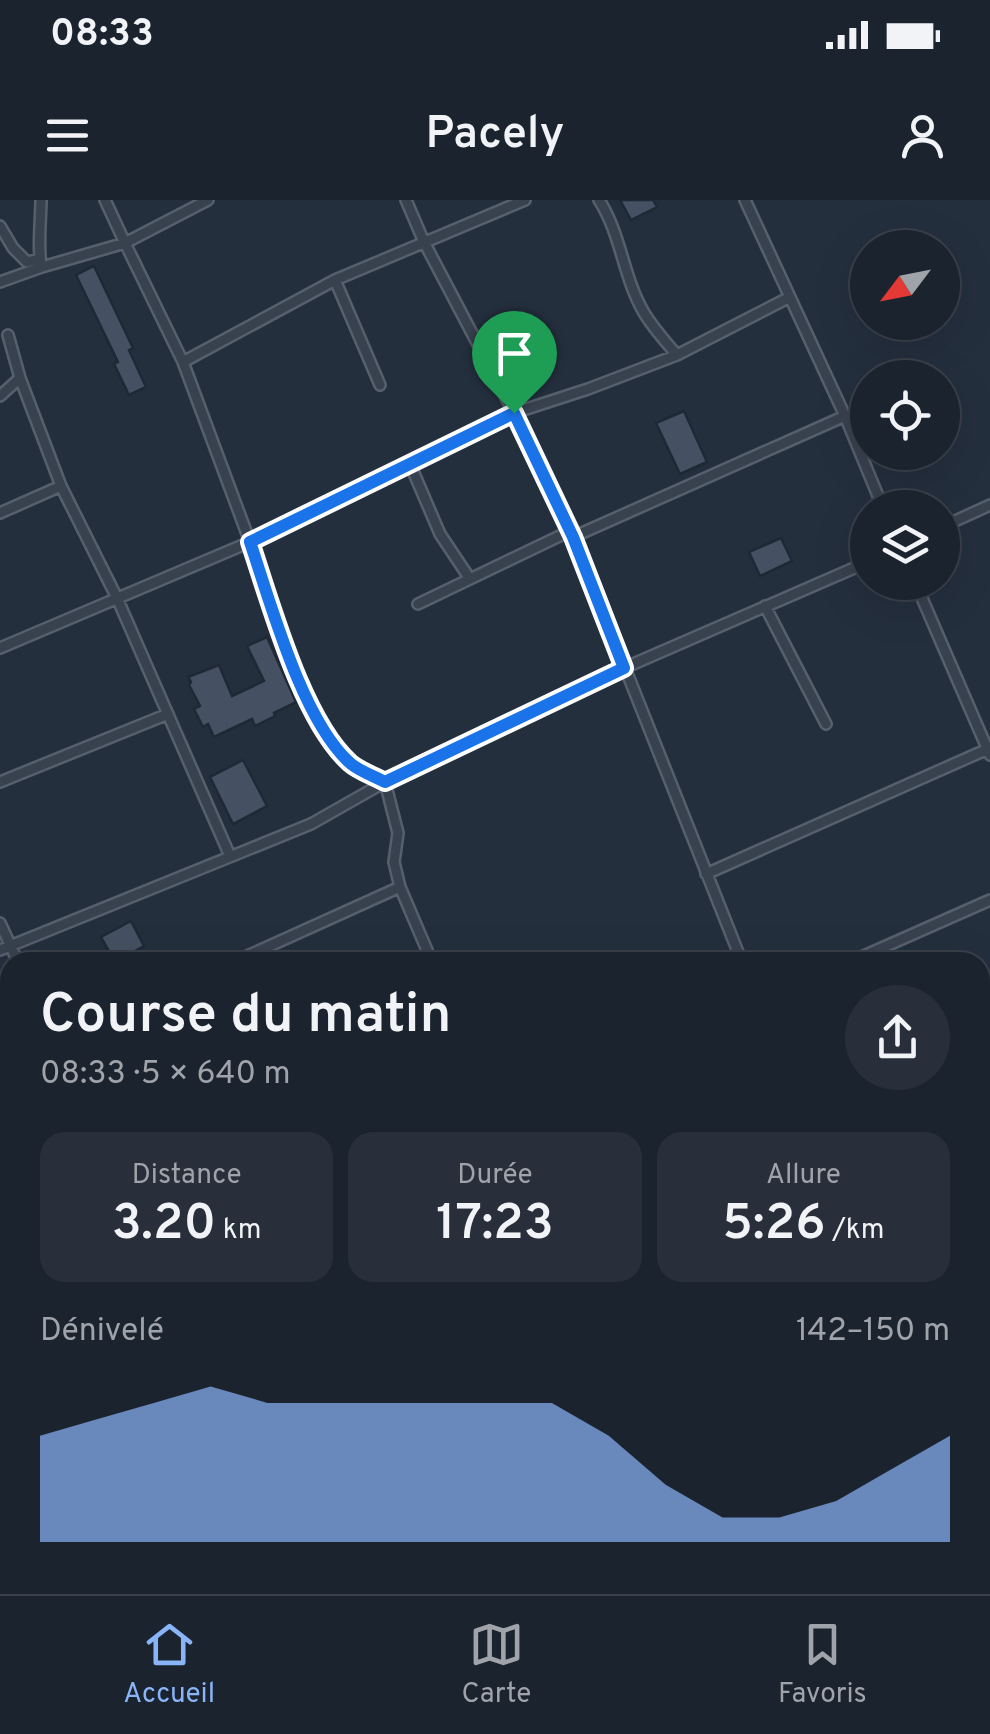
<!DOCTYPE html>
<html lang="fr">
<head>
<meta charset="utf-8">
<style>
  body { margin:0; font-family:Overpass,sans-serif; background:#282f3a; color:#f1f3f6; height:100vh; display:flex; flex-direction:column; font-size:38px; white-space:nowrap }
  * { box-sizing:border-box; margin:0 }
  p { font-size:32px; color:#a0a4aa }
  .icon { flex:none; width:55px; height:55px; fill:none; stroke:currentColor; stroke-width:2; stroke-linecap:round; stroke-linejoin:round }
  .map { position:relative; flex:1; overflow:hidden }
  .side { position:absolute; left:0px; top:752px; width:990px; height:642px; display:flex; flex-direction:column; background:#1b232e; border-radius:30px 30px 0 0; box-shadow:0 10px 40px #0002,0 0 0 2px #39404a }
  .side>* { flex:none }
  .needle { width:65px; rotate:238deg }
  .tools { position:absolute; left:850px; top:30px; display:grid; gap:20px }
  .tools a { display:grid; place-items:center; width:110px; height:110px; border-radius:50%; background:#1b232e; box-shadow:0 10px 40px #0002,0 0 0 2px #39404a; font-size:50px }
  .pin { position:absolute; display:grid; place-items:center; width:85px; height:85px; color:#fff; margin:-102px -42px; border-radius:50% 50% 50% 0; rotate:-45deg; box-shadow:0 0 10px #0007 }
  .pin .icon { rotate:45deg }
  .round { display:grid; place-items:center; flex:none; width:105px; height:105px; border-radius:52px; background:#282f3a }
  .summary { display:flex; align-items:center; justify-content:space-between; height:170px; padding:0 40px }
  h1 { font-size:55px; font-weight:600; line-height:75px }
  .stats { display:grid; grid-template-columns:repeat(3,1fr); gap:15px; height:170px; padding:10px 40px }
  .stats div { display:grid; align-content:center; border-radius:25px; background:#282f3a; text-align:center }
  .stats b { font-size:50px; font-weight:600 }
  .stats small { font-size:28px; font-weight:400 }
  .stats p { font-size:28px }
  .chart { height:280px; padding:20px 40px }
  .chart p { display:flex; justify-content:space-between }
  .chart svg { width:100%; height:180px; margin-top:10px; fill:#8ab4f8; opacity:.7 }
  .status { display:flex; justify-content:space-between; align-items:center; height:70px; padding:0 50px; background:#1b232e; direction:ltr }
  .status svg { height:28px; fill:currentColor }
  header { display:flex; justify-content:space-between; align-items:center; height:130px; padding:0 40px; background:#1b232e; font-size:45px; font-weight:600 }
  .dock { display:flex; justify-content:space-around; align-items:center; height:140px; border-top:2px solid #39404a; background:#1b232e; font-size:28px; color:#a0a4aa }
  .dock a { display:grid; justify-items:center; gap:5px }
  .dock .selected { color:#8ab4f8 }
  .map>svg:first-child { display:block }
</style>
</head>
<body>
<div class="status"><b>08:33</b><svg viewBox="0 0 49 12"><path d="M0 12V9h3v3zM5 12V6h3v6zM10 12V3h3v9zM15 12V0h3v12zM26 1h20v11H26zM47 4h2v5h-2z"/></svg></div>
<header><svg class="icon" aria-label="menu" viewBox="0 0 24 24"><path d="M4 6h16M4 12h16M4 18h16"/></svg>Pacely<svg class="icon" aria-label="person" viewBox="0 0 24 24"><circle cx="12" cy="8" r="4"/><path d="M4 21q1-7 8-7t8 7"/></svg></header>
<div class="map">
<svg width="990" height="1394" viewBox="0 0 990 1394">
  <rect width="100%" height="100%" fill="#242f3e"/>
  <path fill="#455162" stroke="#1f2835" stroke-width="2.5" d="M620,0H653L657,7L631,20Z
    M94,66L133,148L129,150L146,187L129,195L114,164L118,162L76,75Z
    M684,211L707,262L680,274L656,223Z
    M781,338L792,361L760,376L749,352Z
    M267,437L296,502L274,513L275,516L255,526L252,519L214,537L208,524L203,527L194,509L200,506L189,485L191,482L188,477L219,465L232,496L264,481L247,446Z
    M243,560L267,606L233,624L210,577Z
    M131,721L144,746L115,762L101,737Z
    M10,1320V1344L0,1349V1327Z
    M37,1385H83L87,1394H41Z"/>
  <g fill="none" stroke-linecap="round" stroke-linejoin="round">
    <defs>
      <path id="lane" d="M980,1366L990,1361
        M898,1394L930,1385"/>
      <path id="street" d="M41,0C41,17 37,54 42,67
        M105,0L125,43L208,0
        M406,0L424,42L514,213L573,337
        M599,0C621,34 623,76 643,111C652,127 665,141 677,155
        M745,0L845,216L883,308
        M0,26L13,48L27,62L39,59
        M335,80L380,185
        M0,82L42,67L125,43L183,162L250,342L297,476L328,538L352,565L385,582L398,633L394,662L400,687L432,762
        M183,162L335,80L525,0
        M20,178L61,286L117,398L230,656
        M0,196L20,178L8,135
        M410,264L440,334L470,379
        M0,313L61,286
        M942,327L990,305
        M915,382L990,555
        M418,404L570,331
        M765,406L826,524
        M0,448L250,342L514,213L588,189L677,155L790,97
        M0,582L168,514
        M706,674L990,548
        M0,723L18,762
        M0,750L311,624L385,582L624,468L868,362
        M234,762L400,687
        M742,762L573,337L845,216
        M850,762L990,700
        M980,857L990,853
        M980,863L990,885
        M0,869L10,864
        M0,1006L10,1001
        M0,1060L10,1081
        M0,1149L10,1145
        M980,1212L990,1207
        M980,1282L990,1304
        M0,1301L10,1296
        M141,1385L145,1394
        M294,1385L298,1394
        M447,1385L450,1394
        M711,1385L715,1394
        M195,1394L218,1385
        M548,1394L570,1385"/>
    </defs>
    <use href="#lane" stroke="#565f6c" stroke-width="10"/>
    <use href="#street" stroke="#565f6c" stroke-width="14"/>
    <use href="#lane" stroke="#38414e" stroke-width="5"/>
    <use href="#street" stroke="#38414e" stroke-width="9"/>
  </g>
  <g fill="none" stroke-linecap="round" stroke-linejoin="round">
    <defs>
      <path id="route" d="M514,213L573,337L624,468L385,582C374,576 359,571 350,563C302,520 271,404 250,342Z"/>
    </defs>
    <use href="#route" stroke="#fff" stroke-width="20"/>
    <use href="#route" stroke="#1a73e8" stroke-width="12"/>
  </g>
</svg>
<div class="tools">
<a><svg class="needle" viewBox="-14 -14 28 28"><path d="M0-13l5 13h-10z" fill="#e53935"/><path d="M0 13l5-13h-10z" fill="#a0a4aa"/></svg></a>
<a><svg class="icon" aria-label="locate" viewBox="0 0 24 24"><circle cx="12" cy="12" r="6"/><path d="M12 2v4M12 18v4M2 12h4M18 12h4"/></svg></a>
<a><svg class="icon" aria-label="layers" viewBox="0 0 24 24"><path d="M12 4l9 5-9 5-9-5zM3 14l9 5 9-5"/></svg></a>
</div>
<div class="pin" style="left:514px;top:213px;background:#1e9e55"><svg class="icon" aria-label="arrive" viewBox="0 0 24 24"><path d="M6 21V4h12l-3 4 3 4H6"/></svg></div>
<section class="side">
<div class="summary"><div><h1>Course du matin</h1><p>08:33 · 5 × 640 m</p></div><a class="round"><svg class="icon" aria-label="share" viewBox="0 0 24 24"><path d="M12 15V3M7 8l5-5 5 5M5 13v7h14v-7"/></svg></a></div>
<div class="stats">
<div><p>Distance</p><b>3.20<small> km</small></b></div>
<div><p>Durée</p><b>17:23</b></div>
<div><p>Allure</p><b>5:26<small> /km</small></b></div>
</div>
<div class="chart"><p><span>Dénivelé</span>142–150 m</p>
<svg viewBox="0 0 160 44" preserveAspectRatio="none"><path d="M0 44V18L10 14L20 10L30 6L40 10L50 10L60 10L70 10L80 10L90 10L100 18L110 30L120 38L130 38L140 34L150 26L160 18V44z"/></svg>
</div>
</section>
</div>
<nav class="dock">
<a class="selected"><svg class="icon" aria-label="home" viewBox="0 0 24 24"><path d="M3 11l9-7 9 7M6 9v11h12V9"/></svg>Accueil</a>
<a><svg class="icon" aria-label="map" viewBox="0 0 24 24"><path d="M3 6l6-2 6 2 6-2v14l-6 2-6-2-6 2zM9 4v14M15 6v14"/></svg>Carte</a>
<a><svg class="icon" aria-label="saved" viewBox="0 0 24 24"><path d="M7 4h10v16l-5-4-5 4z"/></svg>Favoris</a>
</nav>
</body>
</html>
